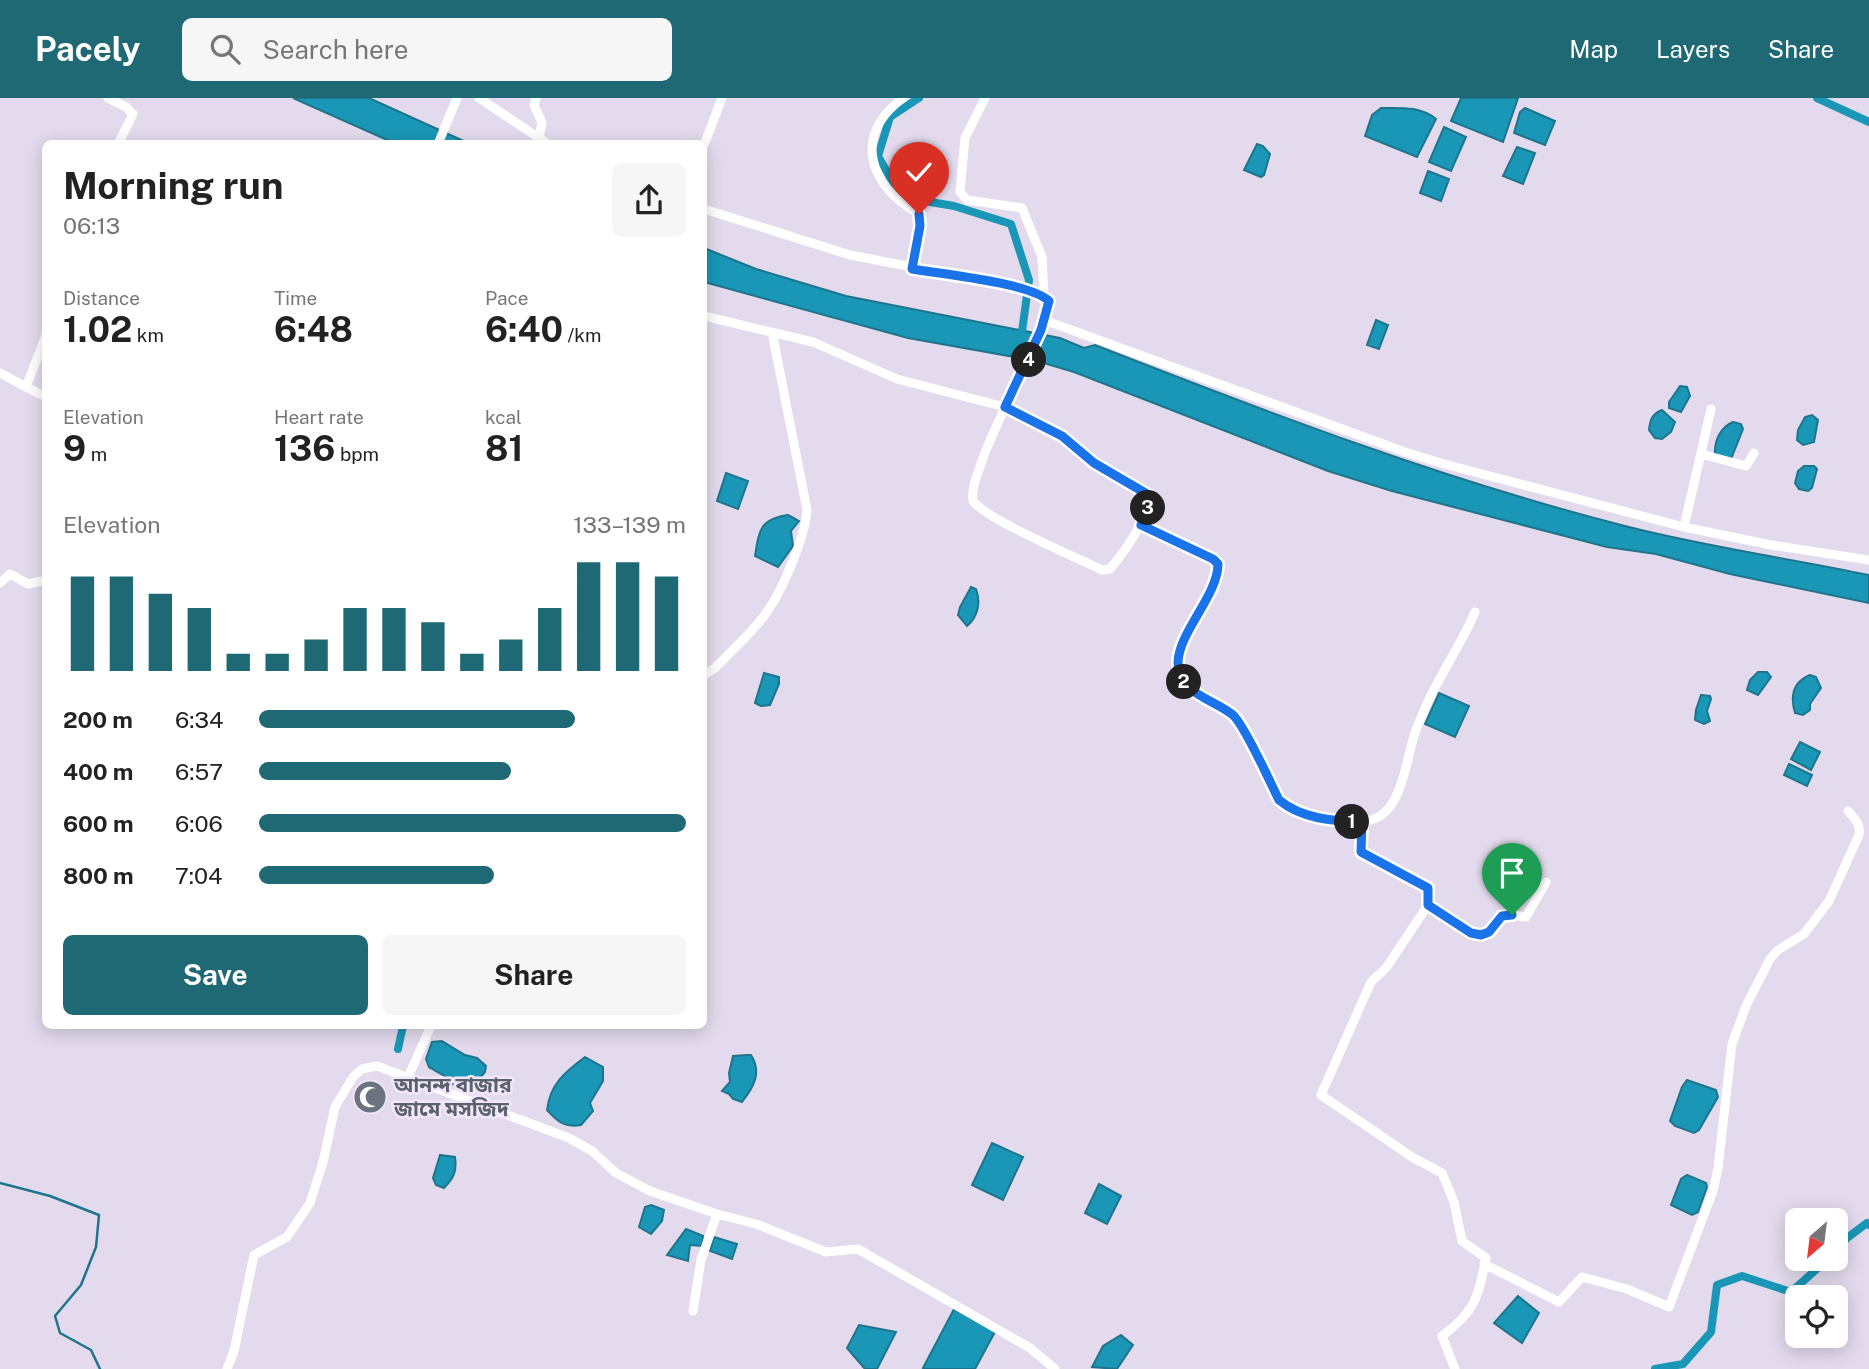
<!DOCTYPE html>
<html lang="en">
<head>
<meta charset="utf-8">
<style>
  body { margin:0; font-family:"Public Sans","Noto Sans Bengali",sans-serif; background:#f6f6f6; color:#222; height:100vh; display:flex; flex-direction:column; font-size:26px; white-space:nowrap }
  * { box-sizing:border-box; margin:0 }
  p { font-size:23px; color:#767676 }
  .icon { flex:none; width:38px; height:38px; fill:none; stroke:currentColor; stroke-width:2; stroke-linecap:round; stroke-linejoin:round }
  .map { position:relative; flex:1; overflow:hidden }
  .panel { position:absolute; left:42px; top:42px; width:665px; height:889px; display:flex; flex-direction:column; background:#fff; border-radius:10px; box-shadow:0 4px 18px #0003 }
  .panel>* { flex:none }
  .needle { width:46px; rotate:208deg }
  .fabs { position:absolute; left:1785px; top:1110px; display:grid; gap:14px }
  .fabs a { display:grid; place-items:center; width:63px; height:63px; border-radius:10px; background:#fff; box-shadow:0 4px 18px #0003; font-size:35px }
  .pin { position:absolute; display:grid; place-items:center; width:60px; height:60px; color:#fff; margin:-72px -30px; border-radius:50% 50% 50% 0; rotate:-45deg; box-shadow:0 0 7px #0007 }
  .pin .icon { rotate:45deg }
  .km { position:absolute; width:35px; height:35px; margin:-18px; border-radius:50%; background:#222; color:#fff; font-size:19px; line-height:35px; text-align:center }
  .round { display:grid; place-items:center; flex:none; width:74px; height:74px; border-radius:10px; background:#f6f6f6 }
  .head { display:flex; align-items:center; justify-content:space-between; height:119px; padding:0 21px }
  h1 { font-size:38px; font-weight:700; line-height:52px }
  .metrics { display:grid; grid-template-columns:repeat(3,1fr); gap:10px; height:119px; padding:7px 21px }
  .metrics div { display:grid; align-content:center }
  .metrics b { font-size:35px; font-weight:700 }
  .metrics small { font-size:19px; font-weight:400 }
  .metrics p { font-size:19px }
  .chart { height:196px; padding:14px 21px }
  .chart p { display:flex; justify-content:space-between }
  .chart svg { width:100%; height:126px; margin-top:7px; stroke:#1f6974; stroke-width:6 }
  .primary-button { display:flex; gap:14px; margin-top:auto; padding:14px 21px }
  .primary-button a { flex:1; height:80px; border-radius:10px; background:#1f6974; color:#fff; font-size:28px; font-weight:700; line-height:80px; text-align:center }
  .primary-button a+a { background:#f6f6f6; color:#222 }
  ul { padding:0 21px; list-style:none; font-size:23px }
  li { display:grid; grid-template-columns:112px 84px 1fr; align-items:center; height:52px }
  li i { height:18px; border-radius:9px; background:#1f6974 }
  header { display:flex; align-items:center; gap:42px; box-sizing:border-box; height:98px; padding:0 35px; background:#1f6974; color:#fff }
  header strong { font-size:33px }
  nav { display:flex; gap:38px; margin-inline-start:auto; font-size:24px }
  .search { width:490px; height:63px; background:#f6f6f6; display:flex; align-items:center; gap:18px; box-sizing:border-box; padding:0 24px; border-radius:10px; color:#767676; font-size:26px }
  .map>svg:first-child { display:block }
</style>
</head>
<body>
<header>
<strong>Pacely</strong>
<div class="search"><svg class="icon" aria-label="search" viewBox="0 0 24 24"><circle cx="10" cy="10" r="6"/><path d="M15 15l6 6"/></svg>Search here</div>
<nav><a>Map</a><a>Layers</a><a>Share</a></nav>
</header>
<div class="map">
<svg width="1869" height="1271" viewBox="0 0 1869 1271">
  <rect width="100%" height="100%" fill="#e3dbed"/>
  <path fill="#1a97b6" stroke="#1e748c" stroke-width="2" d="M293,0H369L468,45H394Z
    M1461,0H1518L1503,44L1451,23Z
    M1381,10C1400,10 1420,8 1436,21L1417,59L1365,38L1372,17Z
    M1525,10L1555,23L1545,47L1514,35L1520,14Z
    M1444,29L1466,39L1451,73L1429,64Z
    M1257,46L1263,48L1270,56L1264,77L1261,79L1244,72Z
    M1517,49L1535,55L1523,86L1503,78Z
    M1428,73L1449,81L1441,103L1420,95Z
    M704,150L756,171L846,198L1060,240L1084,250L1095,247C1269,315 1444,382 1625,428C1706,449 1788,460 1869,477V505L1730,476L1656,456L1607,449L1392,393L1328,373L1074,274L1037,263L908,240L704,184Z
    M1376,222L1388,227L1379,251L1367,247Z
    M1680,288L1687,289L1690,298L1681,314L1669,310V304Z
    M1662,312L1675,324L1671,334L1662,341L1655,340L1649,332C1650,322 1652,316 1662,312Z
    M1812,317L1818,322L1814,344L1803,347L1797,342L1798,332L1805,319Z
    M1733,324L1741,326L1743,331L1731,361L1715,357C1714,344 1720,329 1733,324Z
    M1804,368H1814L1817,371L1812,390L1808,393L1799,391L1795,385L1798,373Z
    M726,375L748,383L738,411L717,403Z
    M788,417L799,423L791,433L793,448L778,469L755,458C759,432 760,421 788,417Z
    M971,489L976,491C981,504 978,519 967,528L958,517L960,509Z
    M1758,574H1767L1771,579L1758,597L1747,592L1750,582Z
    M764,575L779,579V586L770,607L761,608L755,605Z
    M1810,577L1816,579L1821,590L1810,606V612L1803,617L1795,615C1790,598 1793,584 1810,577Z
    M1439,595L1469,608L1455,639L1425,626Z
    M1701,597L1710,598L1711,601L1707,613L1710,623L1704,626L1695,622L1696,612Z
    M1800,644L1820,654L1811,672L1791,661Z
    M1789,666L1812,677L1807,688L1784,677Z
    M442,943L465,957L477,960L486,968L485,974L480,980H460L457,988L445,983L446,979L429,969L426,961L432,944Z
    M747,957H751C762,974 754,989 742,1004L733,1001L729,996L722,993L730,984L729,975L733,958Z
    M585,959L603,969V983L590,1005L593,1013L581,1027C565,1030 558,1024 547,1012C550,986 565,974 585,959Z
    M1687,982L1716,992L1718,999L1699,1032L1694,1035L1675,1028L1670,1023L1682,989Z
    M992,1045L1023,1059L1003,1102L972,1087Z
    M440,1057L455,1059C457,1073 454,1080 444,1090L436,1087L433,1080Z
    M1687,1077L1706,1085L1707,1089L1698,1114L1692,1117L1671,1107L1681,1081Z
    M1099,1086L1121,1098L1107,1126L1085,1115Z
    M651,1107L664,1112L662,1123L651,1136L639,1129L645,1109Z
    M686,1131L703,1138L702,1148L690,1147L688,1163L667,1157Z
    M714,1139L737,1146L732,1161L710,1153Z
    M1518,1198L1539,1215L1522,1245L1494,1225Z
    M954,1211L995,1234L975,1271H926L923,1270Z
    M859,1227L896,1234L877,1271H865L847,1250Z
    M1121,1237L1133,1247L1117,1271L1092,1269L1103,1248Z"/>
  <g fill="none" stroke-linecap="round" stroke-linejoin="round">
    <path stroke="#1e748c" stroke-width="2.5" d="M0,1085L50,1098L99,1117L96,1149L81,1187L55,1218L60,1235L91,1252L100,1271"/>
    <path stroke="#1a97b6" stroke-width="8" d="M919,0L890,19L878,58L901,99L954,108L1011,126L1029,182L1021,241
      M1817,0L1869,24
      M398,951L403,928
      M1836,1152L1847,1140L1867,1125L1869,1127
      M1655,1271L1683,1266L1711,1234L1717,1187L1742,1178L1791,1194L1829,1160"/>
    <path stroke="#fff" stroke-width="9" d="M108,0L126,9L133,16L118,46
      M479,0L548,46
      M536,0L534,7L542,25L539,40
      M903,0C852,38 869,88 919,116L920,128L912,171
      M438,46L457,0
      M704,47L722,0
      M704,111L850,157L1018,189L1044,197
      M704,218L813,244L897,281L1005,309L1062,338L1094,365L1140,392L1148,400C1151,417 1122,457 1110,471L1102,472C1076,459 987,422 973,403C971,390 977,378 981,366C999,311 1035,262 1050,206L1044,197L1042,159L1022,110L967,102L960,94L965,40L985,0
      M1044,222L1405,354L1444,366L1684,429L1771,447L1869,462
      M46,237L26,289L46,299
      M0,275L26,289
      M1701,356L1746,368L1754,355
      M1141,427L1213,461L1218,466C1218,497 1179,534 1178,564C1178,596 1214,601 1233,617C1245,628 1270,684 1279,702C1294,714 1314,719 1333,723C1348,725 1367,726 1380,718C1403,704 1407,658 1415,635C1418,626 1422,618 1425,610C1440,576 1461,547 1475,514
      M1684,429L1711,311
      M0,485L10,476L28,486L46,482
      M704,577L715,570C731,553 750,537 764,518C781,496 805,440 807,412L772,234
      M1362,724L1361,754L1428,790V807L1386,870L1371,884L1321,997L1412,1059L1442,1075L1454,1104L1462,1143L1486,1160C1478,1199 1476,1213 1442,1238L1455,1271
      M1428,807L1471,834L1481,837L1489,834L1501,818L1512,817L1526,819L1546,784
      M408,979L431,928
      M1484,1166L1559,1204L1582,1179L1627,1191L1669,1209L1713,1093L1718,1070L1732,946L1746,908L1770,861L1778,852L1804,836L1829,803L1859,737C1861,726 1855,721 1848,713
      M693,1213L701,1162L717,1116
      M227,1271L234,1253L254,1157L287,1139L310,1105L323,1064L335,1009L353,979L362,971L377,968L569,1040L592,1053L616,1075L650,1093L717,1116L756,1126L826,1154L858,1151L1030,1250L1055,1271"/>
  </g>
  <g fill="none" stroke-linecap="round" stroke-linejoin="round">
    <defs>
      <path id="route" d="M919,116L920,128L912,171C943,176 1030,185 1049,203L1041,232L1005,309L1062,338L1094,365L1147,396L1150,404L1141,427L1213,461L1218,466C1218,497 1179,534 1178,564C1178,596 1214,601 1233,617C1245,628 1270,684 1279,702C1302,721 1333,723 1362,724L1361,754L1428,790V807L1471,835L1481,837L1489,834L1502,818L1512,817"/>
    </defs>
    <use href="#route" stroke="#fff" stroke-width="14"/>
    <use href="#route" stroke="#1a73e8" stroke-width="9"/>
  </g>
  <defs>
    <symbol id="mosque-disc" viewBox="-11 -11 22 22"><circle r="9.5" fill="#6b7280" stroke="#f0e8fa"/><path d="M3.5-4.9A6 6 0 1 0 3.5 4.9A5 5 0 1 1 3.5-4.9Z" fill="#fff"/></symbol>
  </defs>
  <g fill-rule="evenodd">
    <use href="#mosque-disc" x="351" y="980" width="38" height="38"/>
  </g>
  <g text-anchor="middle" stroke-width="5" stroke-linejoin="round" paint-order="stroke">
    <g font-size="21" font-weight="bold" fill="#5b616d" stroke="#f0e8fa" text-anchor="start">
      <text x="394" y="994">আনন্দ বাজার<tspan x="394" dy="24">জামে মসজিদ</tspan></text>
    </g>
  </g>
</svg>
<div class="fabs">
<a><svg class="needle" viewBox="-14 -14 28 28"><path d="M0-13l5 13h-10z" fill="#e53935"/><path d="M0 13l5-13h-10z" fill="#767676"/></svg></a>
<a><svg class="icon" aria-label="locate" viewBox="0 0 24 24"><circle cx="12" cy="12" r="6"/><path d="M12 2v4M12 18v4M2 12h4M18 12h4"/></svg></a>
</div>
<div class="pin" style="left:1512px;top:817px;background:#1e9e55"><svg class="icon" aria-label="arrive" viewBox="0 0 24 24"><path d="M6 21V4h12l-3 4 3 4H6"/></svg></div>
<div class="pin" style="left:919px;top:116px;background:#d93025"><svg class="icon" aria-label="check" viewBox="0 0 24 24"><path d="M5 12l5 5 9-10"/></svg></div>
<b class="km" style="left:1352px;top:724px">1</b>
<b class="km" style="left:1184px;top:584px">2</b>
<b class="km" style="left:1148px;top:410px">3</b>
<b class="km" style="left:1029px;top:262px">4</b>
<section class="panel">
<div class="head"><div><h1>Morning run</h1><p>06:13</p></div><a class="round"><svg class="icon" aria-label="share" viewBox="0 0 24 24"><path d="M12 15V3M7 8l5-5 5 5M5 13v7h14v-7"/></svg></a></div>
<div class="metrics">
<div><p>Distance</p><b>1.02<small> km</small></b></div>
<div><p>Time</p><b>6:48</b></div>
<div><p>Pace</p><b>6:40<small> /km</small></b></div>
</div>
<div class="metrics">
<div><p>Elevation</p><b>9<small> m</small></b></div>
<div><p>Heart rate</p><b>136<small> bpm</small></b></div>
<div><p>kcal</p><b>81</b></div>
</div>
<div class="chart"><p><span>Elevation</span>133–139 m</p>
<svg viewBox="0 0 160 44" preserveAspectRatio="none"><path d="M5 44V11M15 44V11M25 44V17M35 44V22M45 44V38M55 44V38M65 44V33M75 44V22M85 44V22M95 44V27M105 44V38M115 44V33M125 44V22M135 44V6M145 44V6M155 44V11"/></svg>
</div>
<ul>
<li><b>200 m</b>6:34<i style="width:74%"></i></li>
<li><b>400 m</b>6:57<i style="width:59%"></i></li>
<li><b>600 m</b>6:06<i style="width:100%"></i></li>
<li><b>800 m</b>7:04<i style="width:55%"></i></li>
</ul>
<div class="primary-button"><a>Save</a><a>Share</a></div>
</section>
</div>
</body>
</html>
